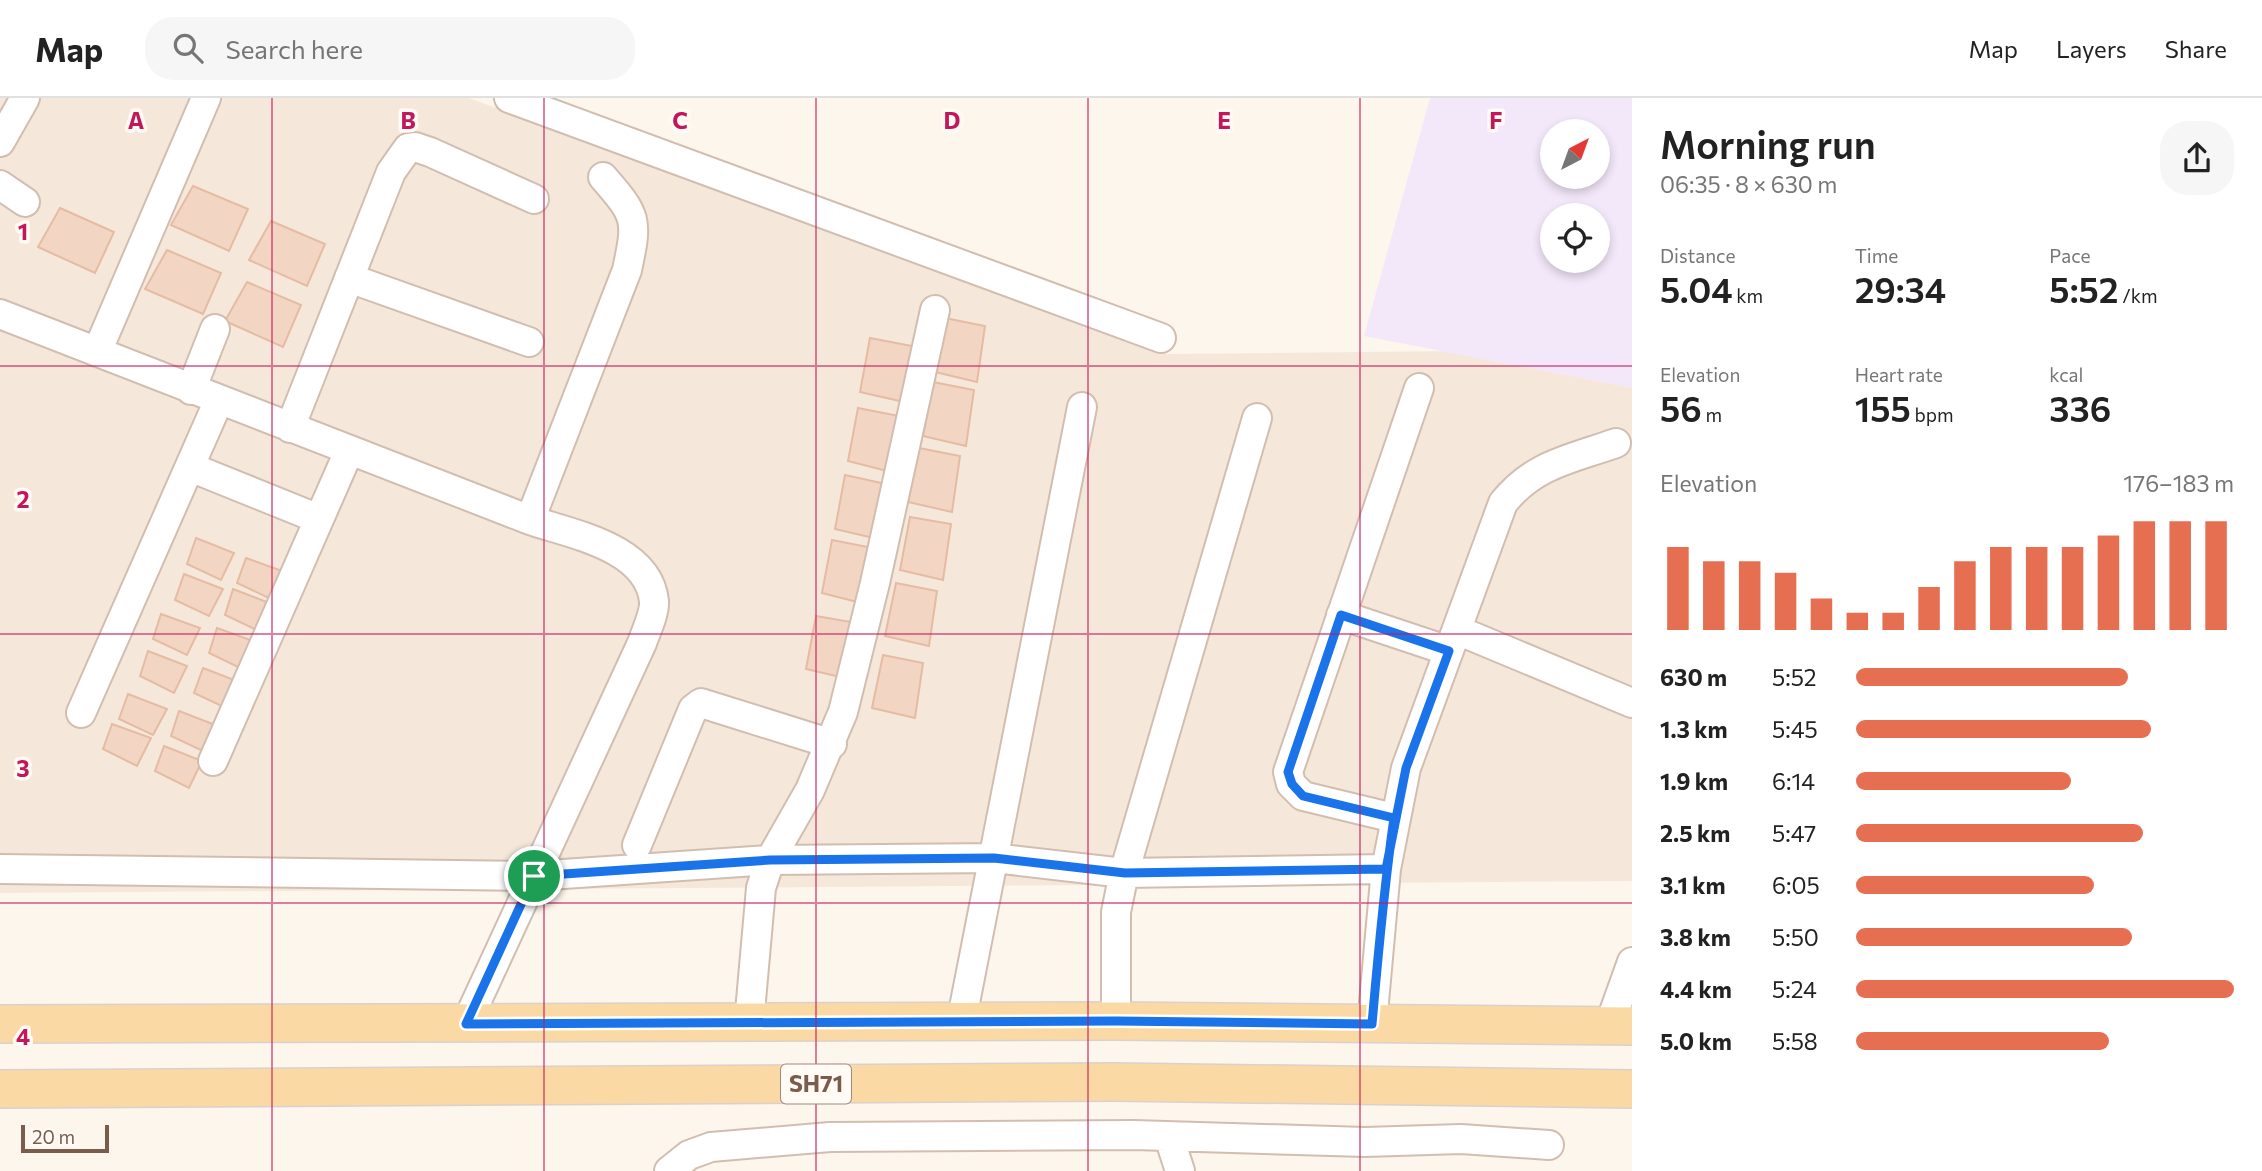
<!DOCTYPE html>
<html lang="en">
<head>
<meta charset="utf-8">
<style>
  body { margin:0; font-family:Commissioner,sans-serif; background:#f6f6f6; color:#222; height:100vh; display:flex; flex-direction:column; font-size:26px; white-space:nowrap }
  * { box-sizing:border-box; margin:0 }
  p { font-size:23px; color:#767676 }
  .icon { flex:none; width:38px; height:38px; fill:none; stroke:currentColor; stroke-width:2; stroke-linecap:round; stroke-linejoin:round }
  .map { position:relative; flex:1; overflow:hidden }
  .drawer { display:flex; flex-direction:column; background:#fff; width:630px }
  .drawer>* { flex:none }
  .needle { width:46px; rotate:41deg }
  .buttons { position:absolute; left:1540px; top:21px; display:grid; gap:14px }
  .buttons a { display:grid; place-items:center; width:70px; height:70px; border-radius:50%; background:#fff; box-shadow:0 4px 10px #0003; font-size:35px }
  .scale { position:absolute; left:21px; bottom:18px; width:88px; box-sizing:border-box; padding-left:7px; border:4px solid #7a5c4d; border-top:0; font-size:19px; line-height:24px; white-space:nowrap; color:#7a5c4d; -webkit-text-stroke:5px #fffaf3; paint-order:stroke }
  .pin { position:absolute; display:grid; place-items:center; width:60px; height:60px; color:#fff; margin:-30px; border:4px solid #fff; border-radius:50%; box-shadow:0 2px 7px #0007 }
  .round { display:grid; place-items:center; flex:none; width:74px; height:74px; border-radius:28px; background:#f6f6f6 }
  .summary { display:flex; align-items:center; justify-content:space-between; height:119px; padding:0 28px }
  h1 { font-size:38px; font-weight:600; line-height:52px }
  .figures { display:grid; grid-template-columns:repeat(3,1fr); gap:10px; height:119px; padding:7px 28px }
  .figures div { display:grid; align-content:center }
  .figures b { font-size:35px; font-weight:600 }
  .figures small { font-size:19px; font-weight:400 }
  .figures p { font-size:19px }
  .chart { height:196px; padding:14px 28px }
  .chart p { display:flex; justify-content:space-between }
  .chart svg { width:100%; height:126px; margin-top:7px; stroke:#e76f51; stroke-width:6 }
  ul { padding:0 28px; list-style:none; font-size:23px }
  li { display:grid; grid-template-columns:112px 84px 1fr; align-items:center; height:52px }
  li i { height:18px; border-radius:9px; background:#e76f51 }
  header { display:flex; align-items:center; gap:42px; box-sizing:border-box; height:98px; padding:0 35px; background:#fff; border-bottom:2px solid #e0e0e0 }
  header strong { font-size:33px }
  nav { display:flex; gap:38px; margin-inline-start:auto; font-size:24px }
  .search { width:490px; height:63px; background:#f6f6f6; display:flex; align-items:center; gap:18px; box-sizing:border-box; padding:0 24px; border-radius:28px; color:#767676; font-size:26px }
  main { display:flex; flex:1; min-height:0 }
  .map>svg:first-child { display:block }
</style>
</head>
<body>
<header>
<strong>Map</strong>
<div class="search"><svg class="icon" aria-label="search" viewBox="0 0 24 24"><circle cx="10" cy="10" r="6"/><path d="M15 15l6 6"/></svg>Search here</div>
<nav><a>Map</a><a>Layers</a><a>Share</a></nav>
</header>
<main>
<div class="map">
<svg width="1632" height="1073" viewBox="0 0 1632 1073">
  <rect width="100%" height="100%" fill="#fdf6ec"/>
  <path fill="#f5e8da" d="M0,0H469L1166,256L1453,253L1632,290V783L0,795Z"/>
  <path fill="#f3e8fa" fill-rule="evenodd" d="M1430,0H1632V290L1364,238ZM1552,33H1598V79H1552ZM1552,117H1598V163H1552Z"/>
  <path fill="#f3d5c3" stroke="#e6bba3" stroke-width="2" d="M193,88L248,111L229,153L171,127Z
    M60,110L114,134L95,175L38,149Z
    M271,123L325,146L307,188L249,162Z
    M167,152L221,175L203,216L145,191Z
    M247,184L301,207L283,249L225,223Z
    M945,220L985,228L977,284L935,274Z
    M870,240L912,248L904,304L860,294Z
    M933,284L974,292L966,348L923,338Z
    M858,310L899,318L891,374L848,363Z
    M919,350L960,358L952,414L908,404Z
    M845,377L886,386L878,441L835,431Z
    M910,419L951,426L943,482L900,472Z
    M196,440L234,455L221,482L187,466Z
    M832,442L873,450L865,506L822,495Z
    M246,460L285,474L271,501L237,485Z
    M184,476L223,491L209,518L175,502Z
    M896,485L937,493L929,548L885,538Z
    M233,491L272,506L259,533L225,517Z
    M161,516L200,530L187,557L153,541Z
    M816,518L857,525L849,581L806,571Z
    M217,530L256,544L242,571L209,555Z
    M148,553L187,568L174,595L140,578Z
    M883,557L923,565L915,620L872,610Z
    M203,570L242,585L228,611L194,595Z
    M128,596L167,611L153,637L119,621Z
    M179,613L218,628L205,654L171,638Z
    M112,626L151,640L137,668L103,651Z
    M164,648L202,663L189,690L155,673Z"/>
  <g fill="none" stroke-linecap="round" stroke-linejoin="round">
    <defs>
      <path id="minor" d="M509,0L1161,240
        M0,44L25,0
        M0,87L25,104
        M349,180L529,244
        M0,216L530,422C571,436 648,449 654,503C655,515 646,533 642,545L466,926
        M97,254L206,0
        M191,292L215,231
        M290,330L391,74L408,50L415,49L430,54L534,101
        M190,369L319,421
        M530,422L627,172C638,121 637,118 603,79
        M1341,517L1449,553
        M1457,532L1632,605
        M81,615L219,302
        M213,663L349,353
        M1394,720L1303,698L1291,686L1288,674L1419,290
        M637,747L693,611L701,605L832,646
        M0,771L534,778L770,762L994,760L1124,775L1386,771
        M1116,923V814L1124,775L1257,320
        M749,925L761,790L770,762L810,692L843,614L875,485L935,212
        M961,925L1082,309
        M1372,926L1386,771L1406,670L1503,405C1534,366 1571,361 1616,345
        M1609,928L1632,864
        M1169,1039L1180,1073
        M669,1073L689,1057L711,1049L830,1039L1134,1037L1365,1044L1461,1041L1549,1047"/>
      <path id="major" d="M0,926L1116,923L1632,928
        M0,991L1114,984L1632,991"/>
    </defs>
    <use href="#minor" stroke="#d1beb0" stroke-width="32"/>
    <use href="#major" stroke="#dad1cd" stroke-width="40"/>
    <use href="#minor" stroke="#fff" stroke-width="28"/>
    <use href="#major" stroke="#fbd9a5" stroke-width="37"/>
  </g>
  <g fill="none" stroke-linecap="round" stroke-linejoin="round">
    <defs>
      <path id="route" d="M534,778L770,762L994,760L1125,775L1386,771L1406,670L1449,553L1341,517L1288,674L1292,686L1303,698L1394,720C1384,789 1378,857 1372,926L1116,923L466,926L534,778"/>
    </defs>
    <use href="#route" stroke="#fff" stroke-width="14"/>
    <use href="#route" stroke="#1a73e8" stroke-width="9"/>
  </g>
  <path fill="none" stroke="#c2185b" stroke-width="2" stroke-opacity="0.55" d="M272,0V1073M544,0V1073M816,0V1073M1088,0V1073M1360,0V1073M0,268H1632M0,536H1632M0,805H1632"/>
  <g text-anchor="middle" stroke-width="7" stroke-linejoin="round" paint-order="stroke">
    <rect fill="#fffaf3" stroke="#a28b7f" stroke-width="2" x="781" y="966.5" width="70" height="39" rx="5"/>
    <g font-size="23" font-weight="bold" fill="#7a5c4d">
      <text x="816" y="994">SH71</text>
    </g>
  </g>
  <g font-size="23" text-anchor="middle" font-weight="bold" fill="#c2185b" stroke="#fffaf3" stroke-width="7" stroke-linejoin="round" paint-order="stroke">
    <text x="136" y="31">A</text>
    <text x="408" y="31">B</text>
    <text x="680" y="31">C</text>
    <text x="952" y="31">D</text>
    <text x="1224" y="31">E</text>
    <text x="1496" y="31">F</text>
    <text x="23" y="142">1</text>
    <text x="23" y="410">2</text>
    <text x="23" y="679">3</text>
    <text x="23" y="947">4</text>
  </g>
</svg>
<div class="buttons">
<a><svg class="needle" viewBox="-14 -14 28 28"><path d="M0-13l5 13h-10z" fill="#e53935"/><path d="M0 13l5-13h-10z" fill="#767676"/></svg></a>
<a><svg class="icon" aria-label="locate" viewBox="0 0 24 24"><circle cx="12" cy="12" r="6"/><path d="M12 2v4M12 18v4M2 12h4M18 12h4"/></svg></a>
</div>
<div class="scale">20 m</div>
<div class="pin" style="left:534px;top:778px;background:#1e9e55"><svg class="icon" aria-label="arrive" viewBox="0 0 24 24"><path d="M6 21V4h12l-3 4 3 4H6"/></svg></div>
</div>
<section class="drawer">
<div class="summary"><div><h1>Morning run</h1><p>06:35 · 8 × 630 m</p></div><a class="round"><svg class="icon" aria-label="share" viewBox="0 0 24 24"><path d="M12 15V3M7 8l5-5 5 5M5 13v7h14v-7"/></svg></a></div>
<div class="figures">
<div><p>Distance</p><b>5.04<small> km</small></b></div>
<div><p>Time</p><b>29:34</b></div>
<div><p>Pace</p><b>5:52<small> /km</small></b></div>
</div>
<div class="figures">
<div><p>Elevation</p><b>56<small> m</small></b></div>
<div><p>Heart rate</p><b>155<small> bpm</small></b></div>
<div><p>kcal</p><b>336</b></div>
</div>
<div class="chart"><p><span>Elevation</span>176–183 m</p>
<svg viewBox="0 0 160 44" preserveAspectRatio="none"><path d="M5 44V15M15 44V20M25 44V20M35 44V24M45 44V33M55 44V38M65 44V38M75 44V29M85 44V20M95 44V15M105 44V15M115 44V15M125 44V11M135 44V6M145 44V6M155 44V6"/></svg>
</div>
<ul>
<li><b>630 m</b>5:52<i style="width:72%"></i></li>
<li><b>1.3 km</b>5:45<i style="width:78%"></i></li>
<li><b>1.9 km</b>6:14<i style="width:57%"></i></li>
<li><b>2.5 km</b>5:47<i style="width:76%"></i></li>
<li><b>3.1 km</b>6:05<i style="width:63%"></i></li>
<li><b>3.8 km</b>5:50<i style="width:73%"></i></li>
<li><b>4.4 km</b>5:24<i style="width:100%"></i></li>
<li><b>5.0 km</b>5:58<i style="width:67%"></i></li>
</ul>
</section>
</main>
</body>
</html>
